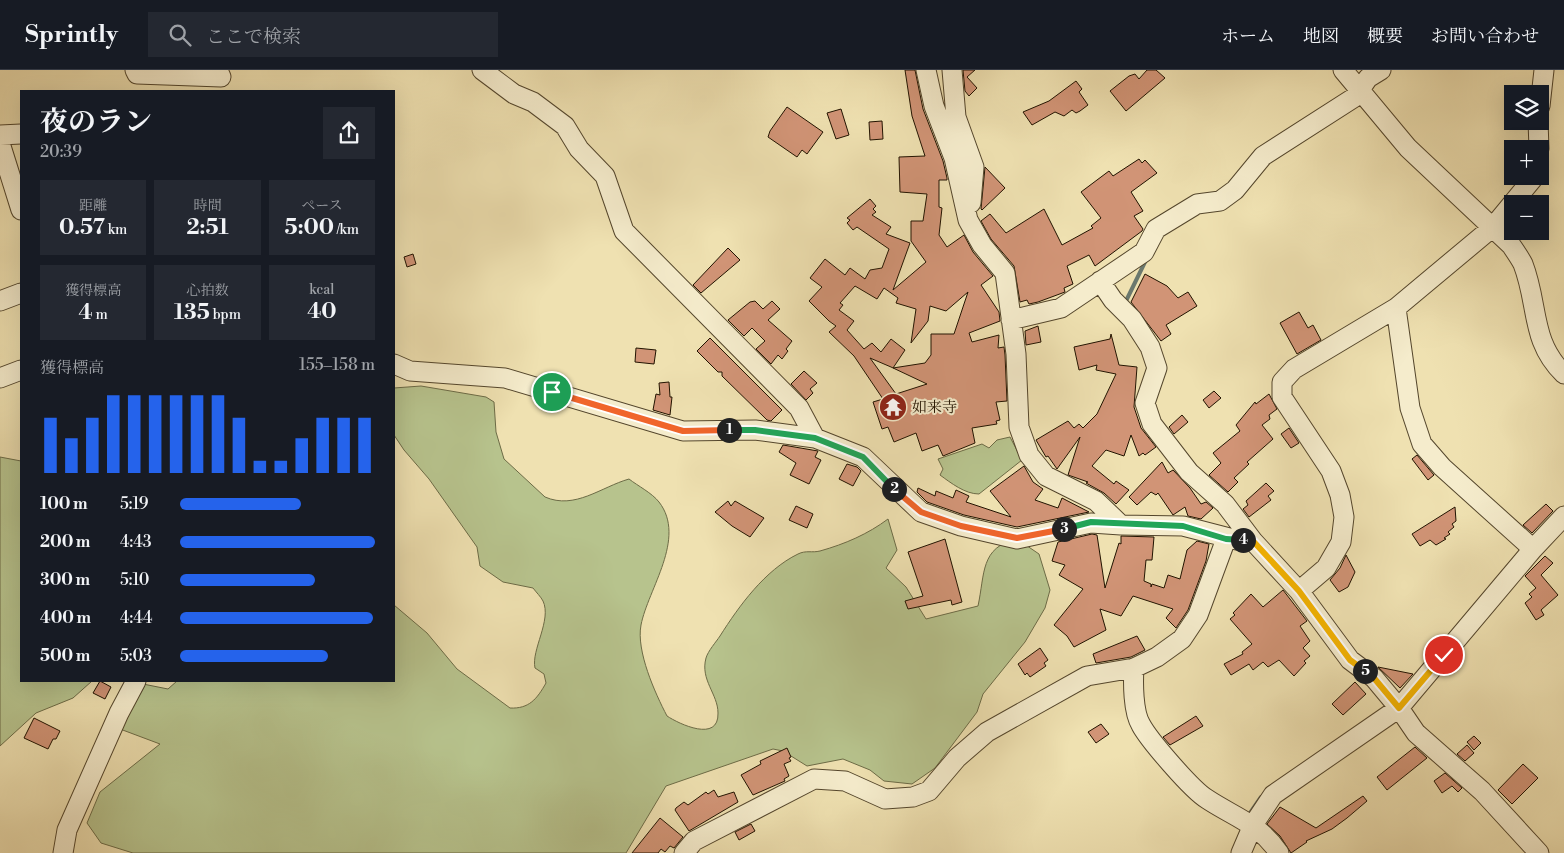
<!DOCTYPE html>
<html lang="ja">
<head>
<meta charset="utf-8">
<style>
  body { margin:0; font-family:"Libre Bodoni","Noto Serif JP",serif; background:#242831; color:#f1f3f6; height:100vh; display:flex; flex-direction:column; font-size:19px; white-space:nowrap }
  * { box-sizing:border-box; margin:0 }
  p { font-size:16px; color:#9ea1a6 }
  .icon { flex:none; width:28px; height:28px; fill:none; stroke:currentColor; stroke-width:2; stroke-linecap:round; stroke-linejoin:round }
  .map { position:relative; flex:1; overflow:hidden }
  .sheet { position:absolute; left:20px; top:20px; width:375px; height:592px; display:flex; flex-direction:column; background:#171b24; border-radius:0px; box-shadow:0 5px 20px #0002 }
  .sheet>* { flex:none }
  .tools { position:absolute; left:1504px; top:15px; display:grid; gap:10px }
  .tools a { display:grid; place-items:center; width:45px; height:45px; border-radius:0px; background:#171b24; box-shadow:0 5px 20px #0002; font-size:25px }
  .pin { position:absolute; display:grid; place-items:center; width:42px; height:42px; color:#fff; margin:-21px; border:2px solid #fff; border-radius:50%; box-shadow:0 1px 5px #0007 }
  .km { position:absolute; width:25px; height:25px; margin:-12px; border-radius:50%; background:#222; color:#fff; font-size:14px; line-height:25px; text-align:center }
  .round { display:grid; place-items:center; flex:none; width:52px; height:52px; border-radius:0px; background:#242831 }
  .overview { display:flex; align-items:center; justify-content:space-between; height:85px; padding:0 20px }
  h1 { font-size:28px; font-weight:700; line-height:38px }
  .stats { display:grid; grid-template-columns:repeat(3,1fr); gap:8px; height:85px; padding:5px 20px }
  .stats div { display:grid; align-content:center; border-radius:0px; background:#242831; text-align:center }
  .stats b { font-size:21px; font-weight:700 }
  .stats small { font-size:14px; font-weight:400 }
  .stats p { font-size:14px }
  .chart { height:140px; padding:10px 20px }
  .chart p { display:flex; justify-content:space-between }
  .chart svg { width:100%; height:90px; margin-top:5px; stroke:#2563eb; stroke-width:6 }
  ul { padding:0 20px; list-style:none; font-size:16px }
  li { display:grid; grid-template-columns:80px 60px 1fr; align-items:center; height:38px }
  li i { height:12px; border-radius:6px; background:#2563eb }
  header { display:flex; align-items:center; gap:30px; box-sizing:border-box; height:70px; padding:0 25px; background:#171b24; border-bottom:1px solid #363941 }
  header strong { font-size:24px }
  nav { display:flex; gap:28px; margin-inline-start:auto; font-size:18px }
  .search { width:350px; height:45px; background:#242831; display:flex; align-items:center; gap:12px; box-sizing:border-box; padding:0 18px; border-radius:0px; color:#9ea1a6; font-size:19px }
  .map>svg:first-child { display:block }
</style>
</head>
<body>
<header>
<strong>Sprintly</strong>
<div class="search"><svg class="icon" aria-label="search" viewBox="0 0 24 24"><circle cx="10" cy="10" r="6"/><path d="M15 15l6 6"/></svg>ここで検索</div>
<nav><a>ホーム</a><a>地図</a><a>概要</a><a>お問い合わせ</a></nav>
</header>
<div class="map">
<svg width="1564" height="783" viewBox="0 0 1564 783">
  <rect width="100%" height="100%" fill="#efe1b1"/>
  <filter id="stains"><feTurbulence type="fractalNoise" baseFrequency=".004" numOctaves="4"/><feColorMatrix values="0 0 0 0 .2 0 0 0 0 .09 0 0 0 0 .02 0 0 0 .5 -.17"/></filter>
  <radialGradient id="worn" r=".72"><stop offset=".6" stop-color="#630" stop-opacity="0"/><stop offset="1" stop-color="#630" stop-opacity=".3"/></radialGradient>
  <path fill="#b7c38d" stroke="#6c6b46" d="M421,316L486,327L494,332L496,362L504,389L545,427C575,440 601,417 629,409C638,416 652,423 659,432C687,468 648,519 641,555C636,581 655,623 667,646C679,654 719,673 718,643C718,624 700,610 706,588C708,581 716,572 720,566C739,536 765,500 798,484C806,480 812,483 820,481C845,474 868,464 888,449L897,480L886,498L906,517L926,549L978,536C985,504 980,477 1017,469L1039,484L1050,520L1045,538L1025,572L983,624L977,642L935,698L912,714L884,711L870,700L843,689L807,696L783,681L773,679L666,716L626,783H133L101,773L87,753L100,722L160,674L120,659L143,614L168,619L177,611H394V535L427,563L457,599L510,638C529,639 537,629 546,613L544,604L535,598C531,580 552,550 543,531C541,527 536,522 533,518L503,512L480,496L477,477L429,409L404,380L394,365V318Z
    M1010,367L1022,390L979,424C965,424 951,413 940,405L943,399L938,389L982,374L989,378L997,370Z
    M0,387L21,391V611H92L73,628L36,643L0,676Z"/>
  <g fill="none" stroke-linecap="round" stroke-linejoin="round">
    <path stroke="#6b786d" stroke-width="4" d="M1125,233L1146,190
      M1248,746L1261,727"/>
  </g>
  <path fill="#d19476" stroke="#211300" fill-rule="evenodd" d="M905,0H915L923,39L943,91L947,108V110H939V137L942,138L939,165L947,177L964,165L973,182L993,206L981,215L999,242L1000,251L969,263L972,272L999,265L998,278L1004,277L1005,285L1007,331L996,332L1000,350L996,351L997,354L972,358L975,373L943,386L938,375L922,381L916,363L894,372L888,357L882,359L873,332L883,329L854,286L829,262L836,256L829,251L809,231L822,217L810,208L825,189L845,205L850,198L865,209L870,200L882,198L889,179L857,157L853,160L847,153L850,150L847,148L870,129L876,136L873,139L876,142L872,145L891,157L886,164L910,173L893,220L926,192L911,171V151H923L927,124L900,122L899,87L925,86L912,46ZM855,216L877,229L884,218L898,228L896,233L916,239L911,273L928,251L930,236L946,241L968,222L954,264H931V285L925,293L893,298L905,280L891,269L881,282L872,273L864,279L847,260L854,251L839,240L843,235L840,233ZM870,288L891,297L927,314L896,324Z
    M963,0H975L967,7L977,18L969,26L965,21Z
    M1147,0H1156L1165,8L1126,41L1110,21L1129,6L1135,4L1139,9Z
    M1076,11L1082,19L1079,22L1088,35L1080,41L1076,43L1072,40L1064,46L1055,42L1032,55L1023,42L1049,31Z
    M787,37L823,62L807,84L802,80L797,87L768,67L770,61Z
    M841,39L849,65L836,69L827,43Z
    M882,51L883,69L870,70L869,52Z
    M1139,89L1142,93L1145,90L1157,103L1131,122L1143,141L1134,146L1143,159L1142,161L1095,196L1089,185L1067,196L1073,214L1064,218L1065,222L1038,232L1029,234L1027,230L1020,232L1014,196L991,169L981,151L990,144L1006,163L1044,139L1062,175L1093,158L1091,156L1101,148L1081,122L1109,101L1113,106Z
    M985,97L1005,118L982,140L981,139Z
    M728,178L740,190L701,223L693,215Z
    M413,184L416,194L407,197L404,187Z
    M1145,204L1167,216L1178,228L1188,222L1197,236L1166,255L1171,264L1161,271L1131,232Z
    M755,231L763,239L772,231L780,239L768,250L792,271L786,279L788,281L782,289L778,285L771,294L756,279L765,271L752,258L744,266L728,250L750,232Z
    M1299,242L1308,258L1313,255L1321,270L1297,284L1280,253Z
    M1038,256L1041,272L1026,275L1025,261Z
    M1111,264L1119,295L1137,297L1134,337L1141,358L1156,377L1145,385L1143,383L1139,386L1131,365L1124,386L1106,380L1092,396L1114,414L1116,411L1129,420L1116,434L1104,423L1086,413L1088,412L1068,405L1080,367L1057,399L1048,386L1046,387L1036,370L1068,351L1074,358L1079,354L1083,358L1097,344L1116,304L1096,300L1097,295L1079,300L1074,277L1110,269Z
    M710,268L782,340L771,351L767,350L722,306V302H718L697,281Z
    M636,278L656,280L654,294L635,292Z
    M804,301L817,313L810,319L813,323L806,330L791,314Z
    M669,312L670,327H672L670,345L653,340L656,324L660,325L659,313Z
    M1214,321L1221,328L1209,338L1203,330Z
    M1269,324L1277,339L1269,345L1270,349L1262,355L1273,369L1247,392L1249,394L1234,408L1238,412L1228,422L1209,405L1221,393L1213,383L1240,361L1236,355L1255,332L1256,334Z
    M1182,345L1188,352L1174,364L1169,357Z
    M1289,358L1299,373L1291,378L1281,364Z
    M783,375L818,381L815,387L821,390L809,414L790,405L796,393L779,382Z
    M1417,385L1434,405L1428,410L1412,389Z
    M1162,392L1168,403L1173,400L1190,418L1201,434L1206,432L1213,438L1201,449L1188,446L1185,437L1173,445L1158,423L1156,425L1151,422L1137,435L1129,427Z
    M847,394L857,397L861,401L853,416L839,409Z
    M1024,396L1033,412L1043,419L1035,430L1058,438L1062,428L1089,442L1017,457L964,445L927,432L917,422L918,418L935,426L936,421L953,428L956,420L969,426L966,432L1011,447L990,421Z
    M1266,413L1274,421L1268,426L1271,430L1249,447L1243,439L1248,435L1246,431Z
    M728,431L731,436L735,431L764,448L750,467L732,456L715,442Z
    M1546,434L1553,441L1532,463L1523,455Z
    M796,436L813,444L807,458L789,450Z
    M1455,437L1456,451L1452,454L1454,457L1448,462L1450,464L1444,468L1446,469L1436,475L1430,470L1420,476L1412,464Z
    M1092,464L1097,465L1105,518L1119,473L1121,474V466L1154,467L1152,490H1146L1144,511L1151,514V517L1152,514L1164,518L1168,505L1180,509L1187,480L1197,471L1209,474L1206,491L1188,540L1176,558L1166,548L1173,539L1133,526L1121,546L1100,539L1106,560L1074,577L1067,566L1054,555L1083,519L1059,505L1065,495L1052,491L1058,472Z
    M945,469L962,532L952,535L951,530L908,539L905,531L923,526L908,482Z
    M1346,485L1355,502L1348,517L1339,522L1330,510L1340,498Z
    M1545,486L1553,493L1541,505L1558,525L1541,540L1544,545L1536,550L1525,533L1532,527L1529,524L1536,518L1525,506Z
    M1283,520L1307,551L1300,556L1310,571L1303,578L1310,586L1304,591L1306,593L1294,606L1279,590L1268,597L1263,592L1253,600L1249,594L1231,605L1224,594L1243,584L1242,582L1252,574L1230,549L1235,545L1233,543L1251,524L1263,537Z
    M1137,566L1145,580L1131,587L1096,593L1093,584Z
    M1040,578L1048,590L1044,593L1046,596L1030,607L1027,603L1025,605L1018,594Z
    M1378,597L1413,604L1400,618Z
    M100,611L111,617L105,629L93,623Z
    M1355,612L1366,624L1343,645L1332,634Z
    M1196,646L1203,656L1170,675L1163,667Z
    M34,648L60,661L56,669H53L48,679L24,668Z
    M1101,654L1109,664L1096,673L1088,662Z
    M1474,666L1481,673L1474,680L1467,672Z
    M1467,675L1474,683L1465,691L1457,684Z
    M1415,677L1427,688L1387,720L1377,707Z
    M787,678L791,687L789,688L791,691L784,694L789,706L784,709L785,711L753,725L741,705L761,694L760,691Z
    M1523,694L1538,708L1512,734L1498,720Z
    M1445,703L1462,718L1458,722L1452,716L1442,723L1434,711Z
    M714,720L718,727L734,722L738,732L689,761L675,740L676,738L684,732L688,735L706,722L708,724Z
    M1363,726L1367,731L1347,748L1332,759L1306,771L1307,772L1291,783L1280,766L1267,754L1280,737L1316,758Z
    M660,748L683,767L674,778L670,776L665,782L661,779L658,783H632Z
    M751,754L755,761L739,770L735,762Z"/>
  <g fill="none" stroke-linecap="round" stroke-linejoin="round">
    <defs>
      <path id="minor" d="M135,0L137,4L221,7L218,0
        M482,0L514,24L533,32L565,56L579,79L605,106L624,161L799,338L815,368
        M926,0L934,36L954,88L968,150L982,175L1005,203L1016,284L1019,357L1029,385L1046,406L1096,431L1121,455L1183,456L1237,470
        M952,0L956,47L974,97L971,133
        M1343,0L1408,78L1511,175C1515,181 1520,188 1523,194C1539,235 1530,271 1564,304
        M1540,36L1544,0
        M1538,51L1539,79
        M0,65L21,64
        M0,73L21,140
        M1100,211L1113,230L1132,249L1150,277L1157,298L1145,333L1152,354L1189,402L1225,434L1253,471L1299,521L1350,590L1374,608L1399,638L1416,663L1482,721L1539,783
        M0,231L21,223
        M1396,238L1410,338L1422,374L1442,397L1533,479
        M1011,250L1061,238L1144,182L1156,159L1197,134L1220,131L1235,120L1263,86L1355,27L1368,8L1381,0
        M394,294L410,301L505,308L683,361L755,360L815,368L863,387L921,442L961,456L1017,469L1091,453L1121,455
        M0,308L21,300
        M1299,521L1326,498L1341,472L1344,447L1340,425L1331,401L1282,327V312L1294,299L1396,238L1493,157L1535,106
        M1134,598C1133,613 1133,642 1141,655C1149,670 1192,720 1207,729C1234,747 1260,754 1279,783
        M63,783L67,760L119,643L136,611
        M684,783L694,771L814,709L845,711L885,729L913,727L929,721L957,688L987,662L1087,606L1134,598L1157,587L1182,569L1198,545L1226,469
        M1241,783L1253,755L1273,725L1399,638L1533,479L1564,446"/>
    </defs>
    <use href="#minor" stroke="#54462c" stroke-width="21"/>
    <use href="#minor" stroke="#f5eccc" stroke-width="19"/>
  </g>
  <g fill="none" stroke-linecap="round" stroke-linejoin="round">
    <defs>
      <path id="split-1" d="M552,322L683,361L729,360"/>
      <path id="split-2" d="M729,360H755L815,368L863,387L894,419"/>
      <path id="split-3" d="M894,419L921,442L961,456L1017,468L1064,459"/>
      <path id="split-4" d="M1064,459L1091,452L1183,456L1226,469L1243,470"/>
      <path id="split-5" d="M1243,470L1253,471L1299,521L1350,590L1365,601"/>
      <path id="split-6" d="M1365,601L1374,608L1399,638L1444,585"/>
    </defs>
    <use href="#split-1" stroke="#fff" stroke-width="10"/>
    <use href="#split-2" stroke="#fff" stroke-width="10"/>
    <use href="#split-3" stroke="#fff" stroke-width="10"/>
    <use href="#split-4" stroke="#fff" stroke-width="10"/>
    <use href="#split-5" stroke="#fff" stroke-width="10"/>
    <use href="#split-6" stroke="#fff" stroke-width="10"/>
    <use href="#split-1" stroke="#f0652b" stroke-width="6"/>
    <use href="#split-2" stroke="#22a559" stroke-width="6"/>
    <use href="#split-3" stroke="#f0652b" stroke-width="6"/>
    <use href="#split-4" stroke="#22a559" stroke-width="6"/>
    <use href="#split-5" stroke="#f5b400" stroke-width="6"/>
    <use href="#split-6" stroke="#f5b400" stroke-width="6"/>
  </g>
  <defs>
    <symbol id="temple-disc" viewBox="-11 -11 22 22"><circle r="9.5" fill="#8f2418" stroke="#f5eccc"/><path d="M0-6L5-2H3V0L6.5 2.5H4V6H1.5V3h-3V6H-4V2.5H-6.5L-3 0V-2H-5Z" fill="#fff"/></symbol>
  </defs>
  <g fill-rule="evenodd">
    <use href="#temple-disc" x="877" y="321" width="32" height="32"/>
  </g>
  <g text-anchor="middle" stroke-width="4" stroke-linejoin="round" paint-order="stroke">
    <g font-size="15" fill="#211300" stroke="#f5eccc" text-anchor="start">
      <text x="912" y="342">如来寺</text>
    </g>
  </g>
  <rect width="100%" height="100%" filter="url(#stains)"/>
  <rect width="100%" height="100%" fill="url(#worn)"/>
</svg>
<div class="tools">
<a><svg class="icon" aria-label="layers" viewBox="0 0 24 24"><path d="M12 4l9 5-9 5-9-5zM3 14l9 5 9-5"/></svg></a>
<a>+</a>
<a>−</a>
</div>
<div class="pin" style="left:552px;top:322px;background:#1e9e55"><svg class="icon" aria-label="arrive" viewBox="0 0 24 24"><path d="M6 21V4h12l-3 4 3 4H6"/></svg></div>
<div class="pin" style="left:1444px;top:585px;background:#d93025"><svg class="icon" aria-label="check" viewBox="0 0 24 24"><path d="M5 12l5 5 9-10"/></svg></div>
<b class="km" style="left:729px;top:360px">1</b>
<b class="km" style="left:894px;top:419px">2</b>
<b class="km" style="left:1064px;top:459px">3</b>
<b class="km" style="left:1243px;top:470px">4</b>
<b class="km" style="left:1365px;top:601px">5</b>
<section class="sheet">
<div class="overview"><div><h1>夜のラン</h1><p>20:39</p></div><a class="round"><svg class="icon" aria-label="share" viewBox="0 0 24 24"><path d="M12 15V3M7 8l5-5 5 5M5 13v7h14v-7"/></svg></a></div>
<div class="stats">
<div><p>距離</p><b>0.57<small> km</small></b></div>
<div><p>時間</p><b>2:51</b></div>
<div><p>ペース</p><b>5:00<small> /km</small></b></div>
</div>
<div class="stats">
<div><p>獲得標高</p><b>4<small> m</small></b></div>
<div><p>心拍数</p><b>135<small> bpm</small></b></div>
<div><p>kcal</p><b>40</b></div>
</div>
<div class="chart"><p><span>獲得標高</span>155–158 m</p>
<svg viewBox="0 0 160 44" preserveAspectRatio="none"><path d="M5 44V17M15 44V27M25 44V17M35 44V6M45 44V6M55 44V6M65 44V6M75 44V6M85 44V6M95 44V17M105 44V38M115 44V38M125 44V27M135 44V17M145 44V17M155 44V17"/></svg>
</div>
<ul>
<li><b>100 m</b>5:19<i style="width:62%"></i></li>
<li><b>200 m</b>4:43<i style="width:100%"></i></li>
<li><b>300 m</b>5:10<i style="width:69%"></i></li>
<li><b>400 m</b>4:44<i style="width:99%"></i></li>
<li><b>500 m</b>5:03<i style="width:76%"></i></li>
</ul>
</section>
</div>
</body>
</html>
